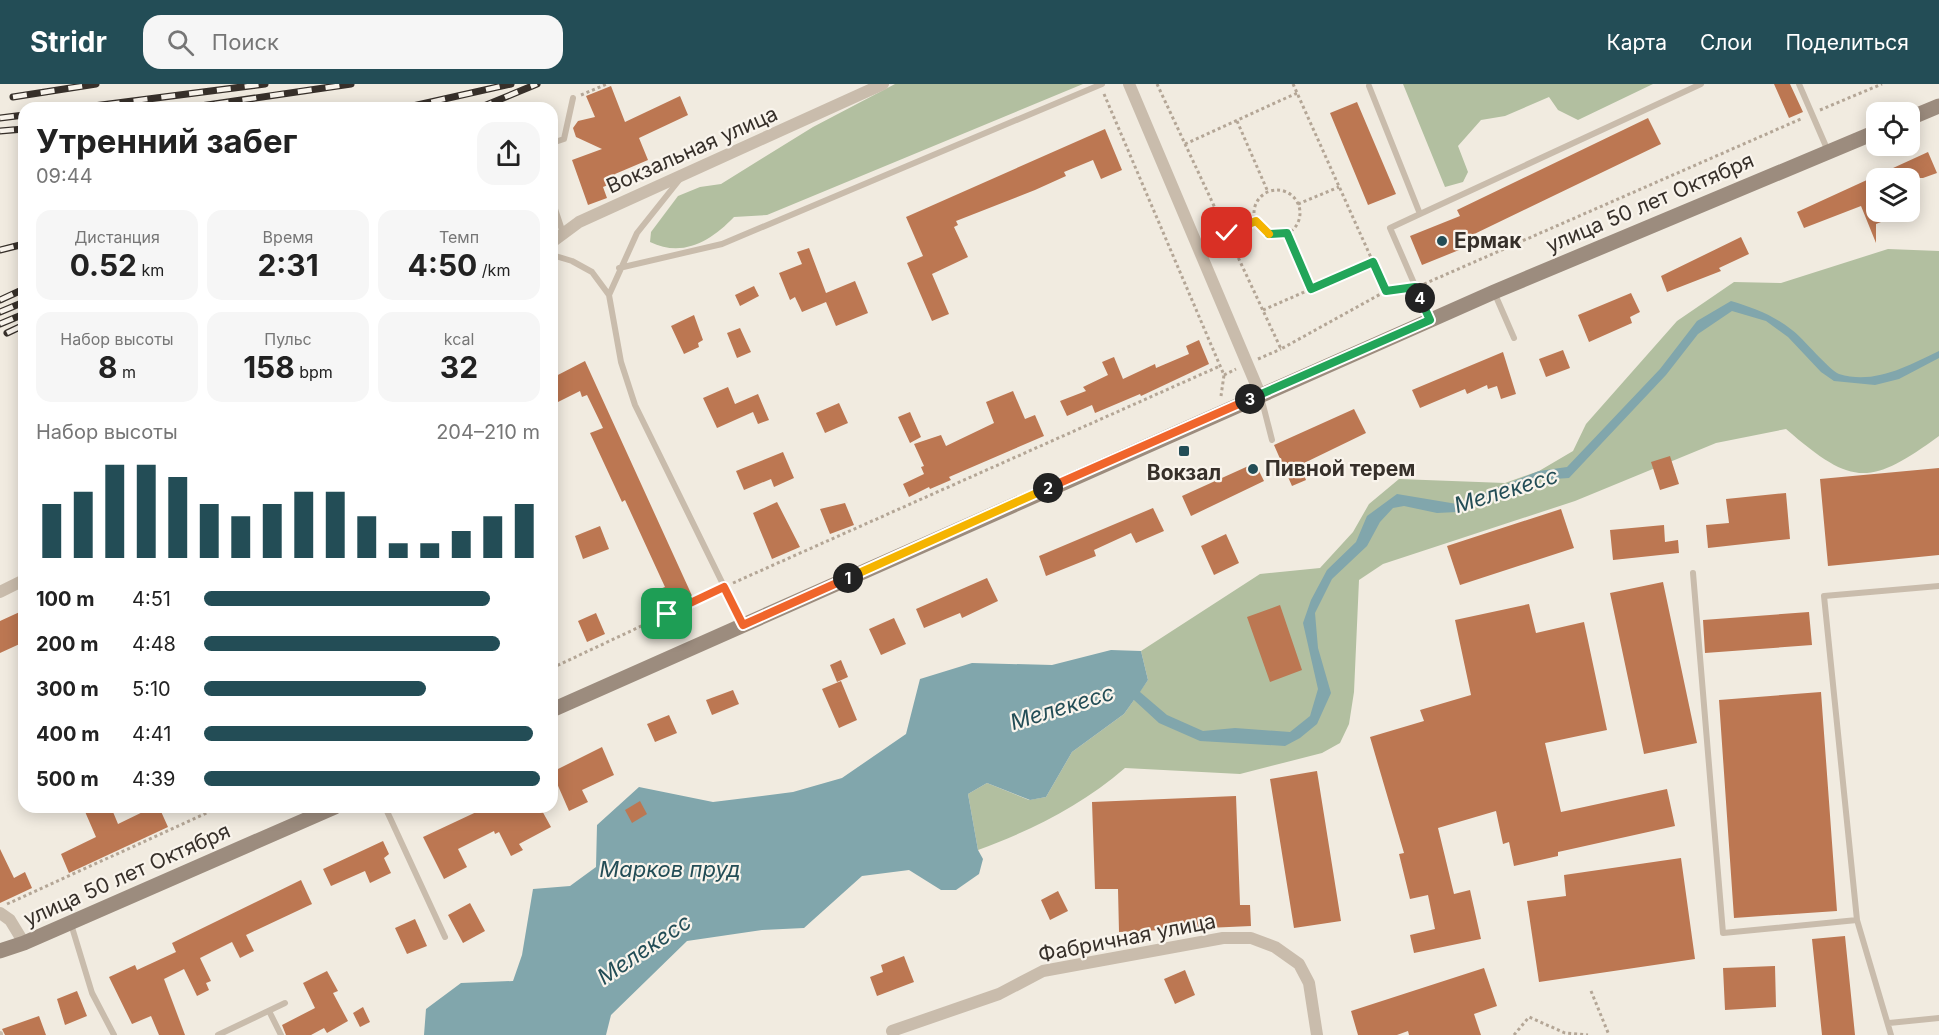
<!DOCTYPE html>
<html lang="ru">
<head>
<meta charset="utf-8">
<style>
  body { margin:0; font-family:Inter,sans-serif; background:#f6f6f6; color:#222; height:100vh; display:flex; flex-direction:column; font-size:22px; white-space:nowrap }
  * { box-sizing:border-box; margin:0 }
  p { font-size:20px; color:#767676 }
  .icon { flex:none; width:33px; height:33px; fill:none; stroke:currentColor; stroke-width:2; stroke-linecap:round; stroke-linejoin:round }
  .map { position:relative; flex:1; overflow:hidden }
  .sheet { position:absolute; left:18px; top:18px; width:540px; height:711px; display:flex; flex-direction:column; background:#fff; border-radius:18px; box-shadow:0 3px 15px #0003 }
  .sheet>* { flex:none }
  .fabs { position:absolute; left:1866px; top:18px; display:grid; gap:12px }
  .fabs a { display:grid; place-items:center; width:54px; height:54px; border-radius:12px; background:#fff; box-shadow:0 3px 15px #0003; font-size:30px }
  .pin { position:absolute; display:grid; place-items:center; width:51px; height:51px; color:#fff; margin:-26px; border-radius:12px; box-shadow:0 3px 9px #0006 }
  .km { position:absolute; width:30px; height:30px; margin:-15px; border-radius:50%; background:#222; color:#fff; font-size:16px; line-height:30px; text-align:center }
  .round { display:grid; place-items:center; flex:none; width:63px; height:63px; border-radius:18px; background:#f6f6f6 }
  .overview { display:flex; align-items:center; justify-content:space-between; height:102px; padding:0 18px }
  h1 { font-size:33px; font-weight:700; line-height:45px }
  .figures { display:grid; grid-template-columns:repeat(3,1fr); gap:9px; height:102px; padding:6px 18px }
  .figures div { display:grid; align-content:center; border-radius:15px; background:#f6f6f6; text-align:center }
  .figures b { font-size:30px; font-weight:700 }
  .figures small { font-size:16px; font-weight:400 }
  .figures p { font-size:16px }
  .chart { height:168px; padding:12px 18px }
  .chart p { display:flex; justify-content:space-between }
  .chart svg { width:100%; height:108px; margin-top:6px; stroke:#234d56; stroke-width:6 }
  ul { padding:0 18px; list-style:none; font-size:20px }
  li { display:grid; grid-template-columns:96px 72px 1fr; align-items:center; height:45px }
  li i { height:15px; border-radius:8px; background:#234d56 }
  header { display:flex; align-items:center; gap:36px; box-sizing:border-box; height:84px; padding:0 30px; background:#234d56; color:#fff }
  header strong { font-size:28px }
  nav { display:flex; gap:33px; margin-inline-start:auto; font-size:21px }
  .search { width:420px; height:54px; background:#f6f6f6; display:flex; align-items:center; gap:15px; box-sizing:border-box; padding:0 21px; border-radius:18px; color:#767676; font-size:22px }
  .map>svg:first-child { display:block }
</style>
</head>
<body>
<header>
<strong>Stridr</strong>
<div class="search"><svg class="icon" aria-label="search" viewBox="0 0 24 24"><circle cx="10" cy="10" r="6"/><path d="M15 15l6 6"/></svg>Поиск</div>
<nav><a>Карта</a><a>Слои</a><a>Поделиться</a></nav>
</header>
<div class="map">
<svg width="1939" height="951" viewBox="0 0 1939 951">
  <rect width="100%" height="100%" fill="#f1ebe0"/>
  <path fill="#b2bfa0" d="M895,0H1083L767,131L734,133C711,157 683,174 650,158L651,148L678,112L700,103L721,100L813,43Z
    M1403,0H1653L1578,36L1558,26L1549,13L1505,32L1481,36L1458,62L1468,88L1463,98L1445,103Z
    M1888,165L1939,167V352C1869,403 1852,402 1786,345L1716,359L1575,417L1383,480L1359,496L1354,608L1349,640L1340,659L1322,669L1240,690L1125,684C1081,722 1032,746 978,766L968,710L987,699L1029,716L1046,713L1072,668L1124,630L1148,596L1141,567L1260,490L1320,484L1353,448L1369,420L1399,395L1505,399L1539,387L1573,367L1586,340L1677,237L1734,198L1781,199Z"/>
  <path fill="#81a6ac" d="M1731,217C1754,224 1773,231 1792,246C1803,254 1830,287 1839,290C1874,301 1908,282 1939,267V274L1899,295L1875,301L1834,297L1821,288L1788,253L1766,237L1732,227L1698,250L1666,291L1569,394L1538,396L1457,428L1437,429L1404,422L1393,424L1380,438L1367,462L1332,495L1315,529L1318,564L1331,609L1317,640L1300,654L1285,662L1200,657L1159,639L1134,616L1124,630L1072,668L1046,713L1030,716L987,699L968,710L978,766L983,775L979,790L956,806H941L909,786L862,792L804,844L762,846L687,857L611,931L606,951H424L426,925L461,899L513,897L522,871L533,805L570,802L596,783L597,741L639,703L713,718L793,708L842,694L906,650L920,595L972,579L1052,581L1111,566L1141,567L1148,596L1140,608L1167,631L1203,647L1235,644L1290,648L1310,632L1318,605L1303,539L1311,516L1327,486L1356,458L1367,432L1397,410L1457,420L1539,387L1567,383L1660,285L1697,237Z"/>
  <path fill="#bc7752" d="M1774,0H1790L1803,28L1789,34Z
    M611,2L625,38L680,12L688,31L639,54L648,76L615,90L618,97L603,103L607,114L588,121L572,76L602,65L576,53L573,44L578,37L595,33L586,12Z
    M1357,18L1396,110L1368,121L1330,29Z
    M1648,34L1661,60L1466,154L1469,162L1422,181L1410,152L1460,132L1457,126Z
    M1105,45L1122,86L1101,95L1093,76L1064,88L1066,92L1035,106L956,137L958,141L954,143L968,173L932,190L949,230L932,237L907,179L923,172L906,133Z
    M1928,68L1937,89L1923,94H1876V128H1906L1876,140V159L1861,122L1804,144L1797,128Z
    M1741,153L1749,170L1719,184L1721,187L1667,208L1661,192Z
    M809,164L826,209L855,197L868,229L836,242L826,218L802,228L795,213L790,216L779,189L802,180L797,168Z
    M754,202L759,212L740,222L735,211Z
    M1631,209L1640,228L1630,233L1632,239L1589,258L1578,231Z
    M694,231L703,256L698,259L699,263L684,270L671,242Z
    M740,244L751,268L737,274L727,249Z
    M1199,256L1209,280L1141,312L1140,310L1095,329L1092,321L1067,332L1060,317L1086,307L1083,303L1108,291L1102,278L1114,273L1123,295L1155,280L1156,284L1189,270L1186,262Z
    M1563,266L1570,284L1546,293L1539,275Z
    M1503,268L1516,310L1501,315L1497,302L1488,305L1487,301L1467,310L1465,305L1420,324L1412,306Z
    M585,277L694,516L667,528L657,506L665,503L625,416L622,418L590,349L603,344L587,311L582,313L580,307L552,321V294Z
    M728,303L735,320L758,310L769,336L758,340L753,328L717,344L703,314Z
    M1013,307L1025,335L1035,331L1044,352L949,393L951,396L930,405L929,403L909,413L903,400L924,390L921,383L924,382L914,360L941,351L946,362L994,339L986,318Z
    M839,319L848,339L825,349L816,329Z
    M1354,325L1366,349L1300,381L1306,396L1292,402L1274,361Z
    M910,328L921,353L910,359L898,333Z
    M783,368L794,394L774,403L771,395L744,406L736,387Z
    M1670,372L1679,400L1660,406L1651,378Z
    M1255,379L1264,397L1191,432L1182,412Z
    M1939,384V471L1828,482L1820,395Z
    M1786,409L1790,455L1708,464L1706,441L1729,439L1726,415Z
    M777,418L800,463L772,475L753,429Z
    M845,419L854,441L830,450L820,425Z
    M1153,424L1164,447L1136,459L1131,449L1094,466L1096,472L1046,492L1039,472Z
    M1561,425L1574,464L1460,501L1447,462Z
    M1664,441L1665,458L1678,456L1679,469L1613,476L1610,446Z
    M600,442L609,465L583,475L575,452Z
    M1226,450L1239,479L1214,491L1201,462Z
    M987,494L998,517L962,534L960,529L924,544L916,525Z
    M1663,498L1697,659L1644,670L1610,509Z
    M1529,520L1536,549L1584,538L1607,646L1545,659L1561,728L1667,705L1675,742L1558,768V772L1514,782L1509,758L1503,760L1496,727L1438,744L1454,810L1470,806L1481,855L1414,869L1410,851L1435,845L1428,811L1410,815L1399,770L1404,769L1370,653L1424,637L1420,626L1471,611L1455,536Z
    M1280,521L1302,586L1270,598L1247,533Z
    M24,526V558L0,569V537Z
    M1809,528L1812,561L1705,569L1703,536Z
    M596,529L605,550L587,558L578,537Z
    M894,534L906,560L881,571L869,545Z
    M841,576L848,593L837,598L830,581Z
    M841,597L857,636L839,644L822,605Z
    M733,606L739,620L712,631L706,616Z
    M1821,608L1837,827L1734,834L1719,616Z
    M669,631L677,649L655,658L647,640Z
    M602,663L614,691L582,706L588,718L569,727L552,688Z
    M1317,687L1341,837L1294,844L1270,695Z
    M1236,712L1240,821H1250L1251,842L1119,848L1118,805H1095L1092,718Z
    M640,717L647,730L632,739L625,726Z
    M83,723H111L118,740L153,723H159L168,743L69,789L61,770L96,753Z
    M487,723H540L551,743L519,760L523,766L511,772L499,748L495,750L494,747L458,765L467,783L444,795L423,753Z
    M383,757L389,770L384,774L391,789L370,799L365,787L331,802L323,785Z
    M0,765L14,794L25,788L32,804L0,819Z
    M1681,774L1695,875L1539,898L1527,817L1566,812L1564,791Z
    M301,796L312,820L246,851L254,867L240,874L232,858L200,874L211,897L206,899L209,906L197,912L184,885L164,895L185,951H159L151,932L132,940L109,893L135,881L137,886L176,868L172,859Z
    M1058,807L1068,827L1050,836L1041,816Z
    M470,819L485,847L463,859L448,831Z
    M415,835L427,862L407,870L395,844Z
    M1845,852L1855,951H1822L1812,855Z
    M904,872L914,898L877,912L870,893L883,888L881,881Z
    M1775,882L1776,923L1725,926L1723,884Z
    M1484,884L1497,922L1474,930L1481,951H1409L1408,947L1397,951H1358L1351,927Z
    M1185,886L1195,911L1175,920L1164,895Z
    M327,887L338,907L333,909L348,937L327,949L324,944L311,951H286L282,941L315,924L303,899Z
    M77,907L87,932L65,941L57,915Z
    M363,923L370,938L360,943L353,929Z
    M39,932L46,951H5L2,945Z"/>
  <g fill="none" stroke-linecap="round" stroke-linejoin="round">
    <path stroke="#b4a696" stroke-width="3" stroke-dasharray="3 3" stroke-linecap="butt" d="M1157,0L1281,265L1386,207L1406,205
      M1293,0L1386,207
      M1104,10L1224,291L1221,312
      M581,11L607,0
      M1820,26L1882,0
      M1237,37L1268,108
      M1185,60L1297,9
      M1254 129a23 23 0 1 1 46 0a23 23 0 1 1-46 0Z
      M1298,120L1339,103
      M1227,149L1256,137
      M1287,149L1311,205
      M1424,200L1803,34
      M1263,226L1373,178
      M1258,275L1281,265
      M1224,291L1236,285
      M733,499L1220,282
      M552,584L716,507
      M7,820L220,723
      M1591,907L1609,951
      M1514,951L1529,933L1565,949L1588,951"/>
    <path stroke="#c9bcac" stroke-width="6" d="M1799,0L1828,67
      M1369,2L1420,130L1701,0
      M552,59L564,55L573,14
      M552,116L563,149
      M1420,130L1390,144L1430,236
      M552,171L572,177L592,188L609,211L621,278L635,321L743,541
      M619,184L722,160L1102,0
      M1494,208L1514,254
      M609,211L637,149L680,95
      M1261,313L1272,356
      M1693,489L1723,849L1857,836
      M385,723L445,853
      M71,840L92,909L114,951
      M269,927L281,951
      M1889,939L1939,934
      M0,950V951
      M218,951L285,919
      M1891,951L1857,836L1824,512L1939,502"/>
    <path stroke="#c9bcac" stroke-width="12" d="M1129,0L1260,310
      M552,158L579,138L883,0
      M0,508L24,496
      M0,829L10,836L24,859
      M892,947L999,910L1043,887L1223,854H1251L1275,863L1299,880L1309,899L1317,951"/>
    <path stroke="#9c8c7e" stroke-width="15" d="M1910,34L1939,22
      M552,626L1494,208L1876,48
      M0,867L24,859L335,723"/>
    <defs>
      <path id="rail" d="M13,13L96,0
        M78,24L265,0
        M187,24L351,0
        M404,24L511,0
        M479,24L537,0
        M0,34L24,31
        M0,47L24,45
        M0,166L24,160
        M0,216L24,205
        M0,228L24,218
        M0,240L24,230
        M7,249L24,241"/>
    </defs>
    <use href="#rail" stroke="#37302a" stroke-width="7"/>
    <use href="#rail" stroke="#f9f4ec" stroke-width="4.5" stroke-dasharray="14" stroke-linecap="butt"/>
  </g>
  <g fill="none" stroke-linecap="round" stroke-linejoin="round">
    <defs>
      <path id="split-1" d="M667,530L724,503L743,541L848,494"/>
      <path id="split-2" d="M848,494L1048,404"/>
      <path id="split-3" d="M1048,404L1250,315"/>
      <path id="split-4" d="M1250,315L1430,236L1420,214"/>
      <path id="split-5" d="M1269,150L1287,149L1311,205L1373,178L1386,207L1415,203L1420,214"/>
      <path id="split-6" d="M1227,149L1256,137L1269,150"/>
    </defs>
    <use href="#split-1" stroke="#fff" stroke-width="12"/>
    <use href="#split-2" stroke="#fff" stroke-width="12"/>
    <use href="#split-3" stroke="#fff" stroke-width="12"/>
    <use href="#split-4" stroke="#fff" stroke-width="12"/>
    <use href="#split-5" stroke="#fff" stroke-width="12"/>
    <use href="#split-6" stroke="#fff" stroke-width="12"/>
    <use href="#split-1" stroke="#f0652b" stroke-width="8"/>
    <use href="#split-2" stroke="#f5b400" stroke-width="8"/>
    <use href="#split-3" stroke="#f0652b" stroke-width="8"/>
    <use href="#split-4" stroke="#22a559" stroke-width="8"/>
    <use href="#split-5" stroke="#22a559" stroke-width="8"/>
    <use href="#split-6" stroke="#f5b400" stroke-width="8"/>
  </g>
  <g fill="#234d56" stroke="#f9f4ec" stroke-width="2">
    <circle cx="1442" cy="157" r="6"/>
    <rect x="1178" y="361" width="12" height="12" rx="3"/>
    <circle cx="1253" cy="385" r="6"/>
  </g>
  <g text-anchor="middle" stroke-width="4.5" stroke-linejoin="round" paint-order="stroke">
    <g font-size="21" fill="#37302a" stroke="#f9f4ec">
      <text transform="translate(692 66) rotate(-24)" y="7">Вокзальная улица</text>
      <text transform="translate(1650 119) rotate(-23)" y="7">улица 50 лет Октября</text>
      <text transform="translate(127 791) rotate(-24)" y="7">улица 50 лет Октября</text>
      <text transform="translate(1127 854) rotate(-11)" y="7">Фабричная улица</text>
    </g>
    <g font-size="21" font-weight="bold" fill="#37302a" stroke="#f9f4ec" text-anchor="start">
      <text x="1454" y="164">Ермак</text>
      <text x="1265" y="392">Пивной терем</text>
      <text x="1184" y="396" text-anchor="middle">Вокзал</text>
    </g>
    <g font-size="22" font-style="italic" fill="#234d56" stroke="#f9f4ec">
      <text transform="translate(1506 406) rotate(-17)" y="8">Мелекесс</text>
      <text transform="translate(1062 623) rotate(-17)" y="8">Мелекесс</text>
      <text x="670" y="793">Марков пруд</text>
      <text transform="translate(644 865) rotate(-34)" y="8">Мелекесс</text>
    </g>
  </g>
</svg>
<div class="fabs">
<a><svg class="icon" aria-label="locate" viewBox="0 0 24 24"><circle cx="12" cy="12" r="6"/><path d="M12 2v4M12 18v4M2 12h4M18 12h4"/></svg></a>
<a><svg class="icon" aria-label="layers" viewBox="0 0 24 24"><path d="M12 4l9 5-9 5-9-5zM3 14l9 5 9-5"/></svg></a>
</div>
<div class="pin" style="left:667px;top:530px;background:#1e9e55"><svg class="icon" aria-label="arrive" viewBox="0 0 24 24"><path d="M6 21V4h12l-3 4 3 4H6"/></svg></div>
<div class="pin" style="left:1227px;top:149px;background:#d93025"><svg class="icon" aria-label="check" viewBox="0 0 24 24"><path d="M5 12l5 5 9-10"/></svg></div>
<b class="km" style="left:848px;top:494px">1</b>
<b class="km" style="left:1048px;top:404px">2</b>
<b class="km" style="left:1250px;top:315px">3</b>
<b class="km" style="left:1420px;top:214px">4</b>
<section class="sheet">
<div class="overview"><div><h1>Утренний забег</h1><p>09:44</p></div><a class="round"><svg class="icon" aria-label="share" viewBox="0 0 24 24"><path d="M12 15V3M7 8l5-5 5 5M5 13v7h14v-7"/></svg></a></div>
<div class="figures">
<div><p>Дистанция</p><b>0.52<small> km</small></b></div>
<div><p>Время</p><b>2:31</b></div>
<div><p>Темп</p><b>4:50<small> /km</small></b></div>
</div>
<div class="figures">
<div><p>Набор высоты</p><b>8<small> m</small></b></div>
<div><p>Пульс</p><b>158<small> bpm</small></b></div>
<div><p>kcal</p><b>32</b></div>
</div>
<div class="chart"><p><span>Набор высоты</span>204–210 m</p>
<svg viewBox="0 0 160 44" preserveAspectRatio="none"><path d="M5 44V22M15 44V17M25 44V6M35 44V6M45 44V11M55 44V22M65 44V27M75 44V22M85 44V17M95 44V17M105 44V27M115 44V38M125 44V38M135 44V33M145 44V27M155 44V22"/></svg>
</div>
<ul>
<li><b>100 m</b>4:51<i style="width:85%"></i></li>
<li><b>200 m</b>4:48<i style="width:88%"></i></li>
<li><b>300 m</b>5:10<i style="width:66%"></i></li>
<li><b>400 m</b>4:41<i style="width:98%"></i></li>
<li><b>500 m</b>4:39<i style="width:100%"></i></li>
</ul>
</section>
</div>
</body>
</html>
